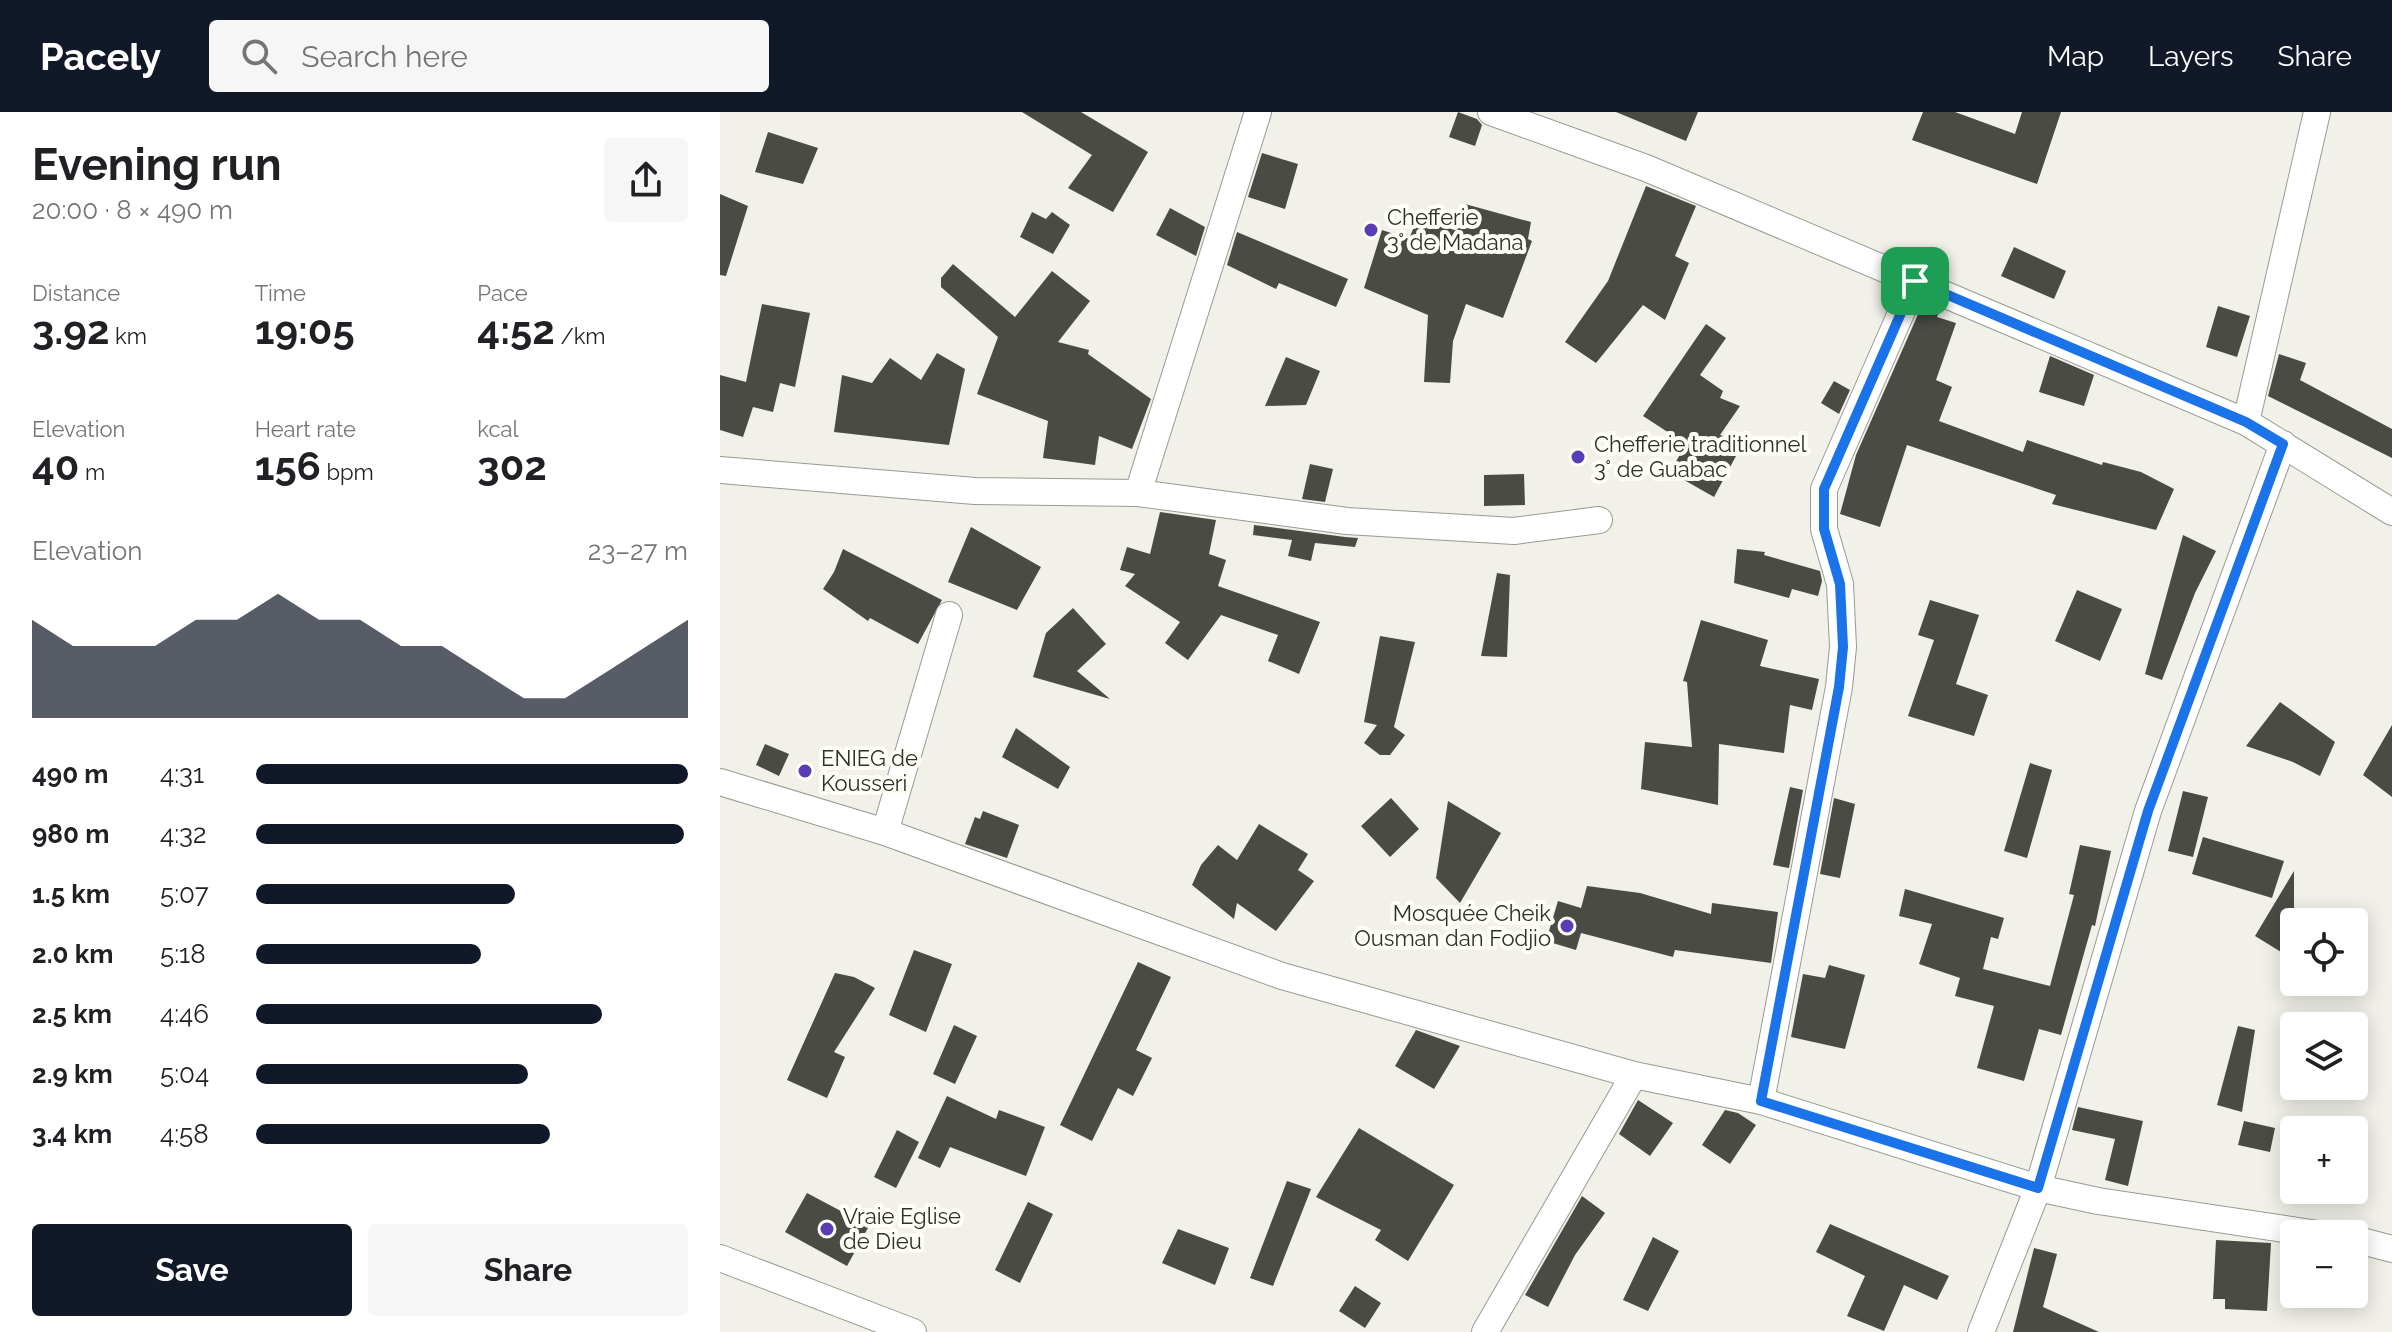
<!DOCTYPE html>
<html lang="en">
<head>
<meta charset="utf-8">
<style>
  body { margin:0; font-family:Raleway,sans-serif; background:#f6f6f6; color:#202124; height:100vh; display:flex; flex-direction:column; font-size:30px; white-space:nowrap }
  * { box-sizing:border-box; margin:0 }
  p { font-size:26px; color:#757577 }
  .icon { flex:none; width:44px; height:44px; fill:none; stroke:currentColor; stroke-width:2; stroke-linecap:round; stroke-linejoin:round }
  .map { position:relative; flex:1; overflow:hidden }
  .details { display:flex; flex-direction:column; background:#fff; width:720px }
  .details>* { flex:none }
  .tools { position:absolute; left:1560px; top:796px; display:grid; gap:16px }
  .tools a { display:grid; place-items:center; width:88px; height:88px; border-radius:8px; background:#fff; box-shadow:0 4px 20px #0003; font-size:40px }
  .pin { position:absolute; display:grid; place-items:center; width:68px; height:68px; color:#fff; margin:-34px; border-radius:16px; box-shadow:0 4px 12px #0006 }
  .round { display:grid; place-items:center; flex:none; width:84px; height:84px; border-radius:8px; background:#f6f6f6 }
  .headline { display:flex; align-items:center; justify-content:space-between; height:136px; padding:0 32px }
  h1 { font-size:44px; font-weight:700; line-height:60px }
  .stats { display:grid; grid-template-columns:repeat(3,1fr); gap:12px; height:136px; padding:8px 32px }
  .stats div { display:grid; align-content:center }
  .stats b { font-size:40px; font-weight:700 }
  .stats small { font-size:22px; font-weight:400 }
  .stats p { font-size:22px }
  .chart { height:224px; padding:16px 32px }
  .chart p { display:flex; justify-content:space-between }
  .chart svg { width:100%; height:144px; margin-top:8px; fill:#111827; opacity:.7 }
  .primary-button { display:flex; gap:16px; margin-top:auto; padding:16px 32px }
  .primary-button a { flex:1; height:92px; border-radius:8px; background:#111827; color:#fff; font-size:32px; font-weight:700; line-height:92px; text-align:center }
  .primary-button a+a { background:#f6f6f6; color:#202124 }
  ul { padding:0 32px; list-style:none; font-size:26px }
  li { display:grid; grid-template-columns:128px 96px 1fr; align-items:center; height:60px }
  li i { height:20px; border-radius:10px; background:#111827 }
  header { display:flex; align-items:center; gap:48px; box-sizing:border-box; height:112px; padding:0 40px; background:#111827; color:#fff }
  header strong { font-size:38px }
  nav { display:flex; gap:44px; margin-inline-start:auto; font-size:28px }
  .search { width:560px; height:72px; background:#f6f6f6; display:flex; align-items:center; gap:20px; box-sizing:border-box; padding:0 28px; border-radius:8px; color:#757577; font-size:30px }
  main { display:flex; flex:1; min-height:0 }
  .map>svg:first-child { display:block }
</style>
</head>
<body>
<header>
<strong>Pacely</strong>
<div class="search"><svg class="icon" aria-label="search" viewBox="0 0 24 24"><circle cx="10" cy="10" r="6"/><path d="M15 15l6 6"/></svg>Search here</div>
<nav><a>Map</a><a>Layers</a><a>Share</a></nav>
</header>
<main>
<section class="details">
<div class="headline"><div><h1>Evening run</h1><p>20:00 · 8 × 490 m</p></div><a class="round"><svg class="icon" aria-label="share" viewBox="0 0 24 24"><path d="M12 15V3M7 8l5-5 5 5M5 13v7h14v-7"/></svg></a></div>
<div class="stats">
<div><p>Distance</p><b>3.92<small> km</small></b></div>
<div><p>Time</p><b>19:05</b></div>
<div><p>Pace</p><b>4:52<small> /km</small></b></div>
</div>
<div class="stats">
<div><p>Elevation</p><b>40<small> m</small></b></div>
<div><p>Heart rate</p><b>156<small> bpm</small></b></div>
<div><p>kcal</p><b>302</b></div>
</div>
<div class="chart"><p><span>Elevation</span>23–27 m</p>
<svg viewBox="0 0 160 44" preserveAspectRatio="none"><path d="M0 44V14L10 22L20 22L30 22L40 14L50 14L60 6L70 14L80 14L90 22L100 22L110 30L120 38L130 38L140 30L150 22L160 14V44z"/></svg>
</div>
<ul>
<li><b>490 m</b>4:31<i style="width:100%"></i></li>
<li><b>980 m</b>4:32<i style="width:99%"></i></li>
<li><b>1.5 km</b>5:07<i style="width:60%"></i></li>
<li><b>2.0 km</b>5:18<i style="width:52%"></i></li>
<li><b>2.5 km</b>4:46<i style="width:80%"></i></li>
<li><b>2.9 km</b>5:04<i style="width:63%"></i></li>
<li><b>3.4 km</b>4:58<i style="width:68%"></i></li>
</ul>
<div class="primary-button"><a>Save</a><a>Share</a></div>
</section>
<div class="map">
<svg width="1672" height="1220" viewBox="0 0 1672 1220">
  <rect width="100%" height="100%" fill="#f1f1e9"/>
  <path fill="#4b4b45" d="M302,0H361L428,40L393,100L348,76L372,43Z
    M738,0L757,7L762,13L755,34L729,25Z
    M896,0H978L966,29Z
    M1203,0H1235L1295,22L1302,0H1341L1317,72L1192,28Z
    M48,20L98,36L83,72L35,60Z
    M542,41L578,52L565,97L528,85Z
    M926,74L976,94L955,144L969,151L945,208L923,193L876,251L845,230L888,169Z
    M0,82L28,94L6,164L0,163Z
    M745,92L811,110L808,127L812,129L783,206L746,192L733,229L730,271L704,270L708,203L644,176L662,118L689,127L698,105L737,119Z
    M450,96L485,115L476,144L436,123Z
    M312,100L326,107L332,100L350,113L333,142L300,125Z
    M517,120L628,167L616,195L559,171L556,177L507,153Z
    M1294,135L1346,159L1334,187L1281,164Z
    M233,152L295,205L332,159L370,189L338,230L369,238L368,242L431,287L412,337L379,324L375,353L323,346L328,309L257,282L278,225L221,175V166Z
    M1203,191L1220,198L1217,205L1236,211L1216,268L1232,275L1219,309L1303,340L1307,328L1382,353L1383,350L1421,360L1454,377L1436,418L1332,392L1336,383L1187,333L1160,415L1120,402L1136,343Z
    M42,192L90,201L75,275L60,271L53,300L33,295L23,325L0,318V263L26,270Z
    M1498,194L1530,204L1517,245L1486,235Z
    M986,212L1006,226L980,263L1003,279L1000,286L1020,294L1000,323L1023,331L994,385L950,360L966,332L923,304Z
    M217,241L245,257L229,333L114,320L122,263L152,271L170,246L201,268Z
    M1559,242L1586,251L1580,268L1672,317V346L1548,284Z
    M1330,244L1374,263L1364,294L1319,280Z
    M566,245L600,259L586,293L545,294Z
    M1114,269L1130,278L1119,302L1101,291Z
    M590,352L613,357L605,390L582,387Z
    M804,362L805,393L764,394V363Z
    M440,400L496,408L489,442L506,448L498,474L600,510L579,562L548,549L558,523L501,503L468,548L445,531L460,510L405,474L415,462L400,458L407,435L430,442Z
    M534,413L625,425L638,426L635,435L595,431L591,449L568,444L572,428L533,423Z
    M251,415L321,455L297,498L228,470Z
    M1463,423L1496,439L1475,481L1442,568L1425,562Z
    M123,437L222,488L198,532L150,506L148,509L103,477L114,460Z
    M1017,437L1045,440L1044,443L1100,459L1102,469L1098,484L1072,477L1069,486L1014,471Z
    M777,461L790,463L787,545L761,544Z
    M1357,478L1402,497L1380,549L1335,529Z
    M1210,488L1259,503L1236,572L1268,583L1254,624L1188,604L1214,528L1198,523Z
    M353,496L386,532L357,559L390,587L313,565L326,521Z
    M981,508L1048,528L1040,554L1099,567L1092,598L1070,593L1064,641L999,632L998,693L921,677L925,630L972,635L967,570L963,569Z
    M660,524L695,530L674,615L685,623L670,643H660L644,631L657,613L644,610Z
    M1560,590L1615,630L1600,664L1573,650L1526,634Z
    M1672,613V685L1643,663Z
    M296,616L350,655L338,677L282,645Z
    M45,632L69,642L59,664L36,653Z
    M1310,651L1332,658L1307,746L1284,739Z
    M1070,675L1083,678L1069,756L1053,753Z
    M1463,679L1488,685L1473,745L1448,739Z
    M671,686L699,717L670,745L641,714Z
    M1114,686L1135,692L1120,766L1100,762Z
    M728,689L781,721L740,791L716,766Z
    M263,699L299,713L287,746L245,732L255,705L260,707Z
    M539,712L588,742L578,758L594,769L556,819L517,791L514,807L472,773L481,753L498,733L517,748Z
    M1483,725L1564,749L1552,786L1472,762Z
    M1360,733L1391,739L1375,814L1372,813L1341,923L1319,917L1304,969L1257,956L1274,894L1235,884L1240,866L1199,852L1212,812L1179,804L1185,777L1284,806L1278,827L1271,825L1263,857L1330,874L1354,783L1349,782Z
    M1574,759V848L1535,824Z
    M867,774L920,781L991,802L992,791L1058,800L1051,851L955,838L953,845L861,821L856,838L826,829L838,789L861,796Z
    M194,838L232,852L206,920L169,903Z
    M418,850L451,865L416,938L432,946L413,984L398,976L372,1029L340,1013Z
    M1109,853L1145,863L1125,937L1071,925L1083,862L1105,866Z
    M115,861L134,865L155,876L114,940L125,945L107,986L67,968Z
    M234,913L257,924L235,972L213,962Z
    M1518,914L1535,918L1522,1000L1497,993Z
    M696,918L740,934L714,977L675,954Z
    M227,984L276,1007L279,998L325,1015L306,1064L230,1035L220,1056L198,1046Z
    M918,988L953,1011L930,1044L899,1022Z
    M1358,995L1423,1009L1408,1074L1385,1068L1395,1027L1352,1018Z
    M1005,998L1018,1001L1036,1013L1010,1052L982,1033Z
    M1524,1009L1555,1016L1550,1040L1518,1033Z
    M639,1016L734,1073L688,1149L655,1128L661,1118L596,1085Z
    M177,1018L199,1030L176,1076L154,1065Z
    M567,1069L591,1077L553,1174L530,1166Z
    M87,1081L149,1114L127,1154L65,1120Z
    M862,1084L885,1101L855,1143L828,1195L805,1183Z
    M308,1090L333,1102L300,1171L275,1158Z
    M1110,1112L1229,1164L1217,1188L1184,1173L1164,1219L1127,1204L1145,1164L1096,1140Z
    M458,1117L509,1136L495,1173L442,1151Z
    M933,1125L959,1139L928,1199L903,1188Z
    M1496,1128L1551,1131L1547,1199L1505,1197V1187H1493Z
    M1314,1136L1337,1142L1323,1195L1379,1220H1293Z
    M635,1174L661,1191L645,1216L619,1199Z"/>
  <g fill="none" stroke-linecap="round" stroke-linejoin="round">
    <defs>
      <path id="minor" d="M771,0L926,56L1526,310
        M1597,0L1526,310L1672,400
        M0,358L255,379L418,381L627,409L794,419L879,408
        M418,381L538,0
        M0,670L165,720L562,864L914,963L1041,989L1318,1076L1378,1089L1598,1122
        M165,720L229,503
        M1041,989L1119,575L1123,535L1120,472L1104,417V377L1195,169
        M1634,1127L1672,1137
        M0,1146L193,1220
        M765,1220L914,963
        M1261,1220L1318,1076L1428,699L1563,332"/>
    </defs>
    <use href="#minor" stroke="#999a92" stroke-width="28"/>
    <use href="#minor" stroke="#fff" stroke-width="26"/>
  </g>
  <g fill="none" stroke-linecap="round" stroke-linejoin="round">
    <defs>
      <path id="route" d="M1195,169L1526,310L1563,332L1428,699L1318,1076L1041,989L1119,575L1123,535L1120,472L1104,417V377Z"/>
    </defs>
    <use href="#route" stroke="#fff" stroke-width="16"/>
    <use href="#route" stroke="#1a73e8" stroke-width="10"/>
  </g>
  <g fill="#583db5" stroke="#fefef6" stroke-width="3">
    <circle cx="651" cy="118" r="8"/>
    <circle cx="858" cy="345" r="8"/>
    <circle cx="85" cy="659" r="8"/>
    <circle cx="847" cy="814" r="8"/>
    <circle cx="107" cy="1117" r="8"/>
  </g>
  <g text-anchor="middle" stroke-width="8" stroke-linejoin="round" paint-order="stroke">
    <g font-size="22" fill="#2f2f2c" stroke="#fefef6" text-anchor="start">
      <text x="667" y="113">Chefferie<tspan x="667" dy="25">3° de Madana</tspan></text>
      <text x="874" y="340">Chefferie traditionnel<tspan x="874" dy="25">3° de Guabac</tspan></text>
      <text x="101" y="654">ENIEG de<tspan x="101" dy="25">Kousseri</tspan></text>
      <text x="831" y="809" text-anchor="end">Mosquée Cheik<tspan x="831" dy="25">Ousman dan Fodjio</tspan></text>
      <text x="123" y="1112">Vraie Eglise<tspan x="123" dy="25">de Dieu</tspan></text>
    </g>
  </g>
</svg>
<div class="tools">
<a><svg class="icon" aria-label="locate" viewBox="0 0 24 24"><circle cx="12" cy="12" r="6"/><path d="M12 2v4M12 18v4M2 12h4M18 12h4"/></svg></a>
<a><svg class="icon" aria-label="layers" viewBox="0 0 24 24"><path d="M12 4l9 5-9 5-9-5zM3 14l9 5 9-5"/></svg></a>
<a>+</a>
<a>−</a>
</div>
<div class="pin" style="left:1195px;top:169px;background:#1e9e55"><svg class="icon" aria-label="arrive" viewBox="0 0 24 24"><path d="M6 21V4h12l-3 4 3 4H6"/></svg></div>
</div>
</main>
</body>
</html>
